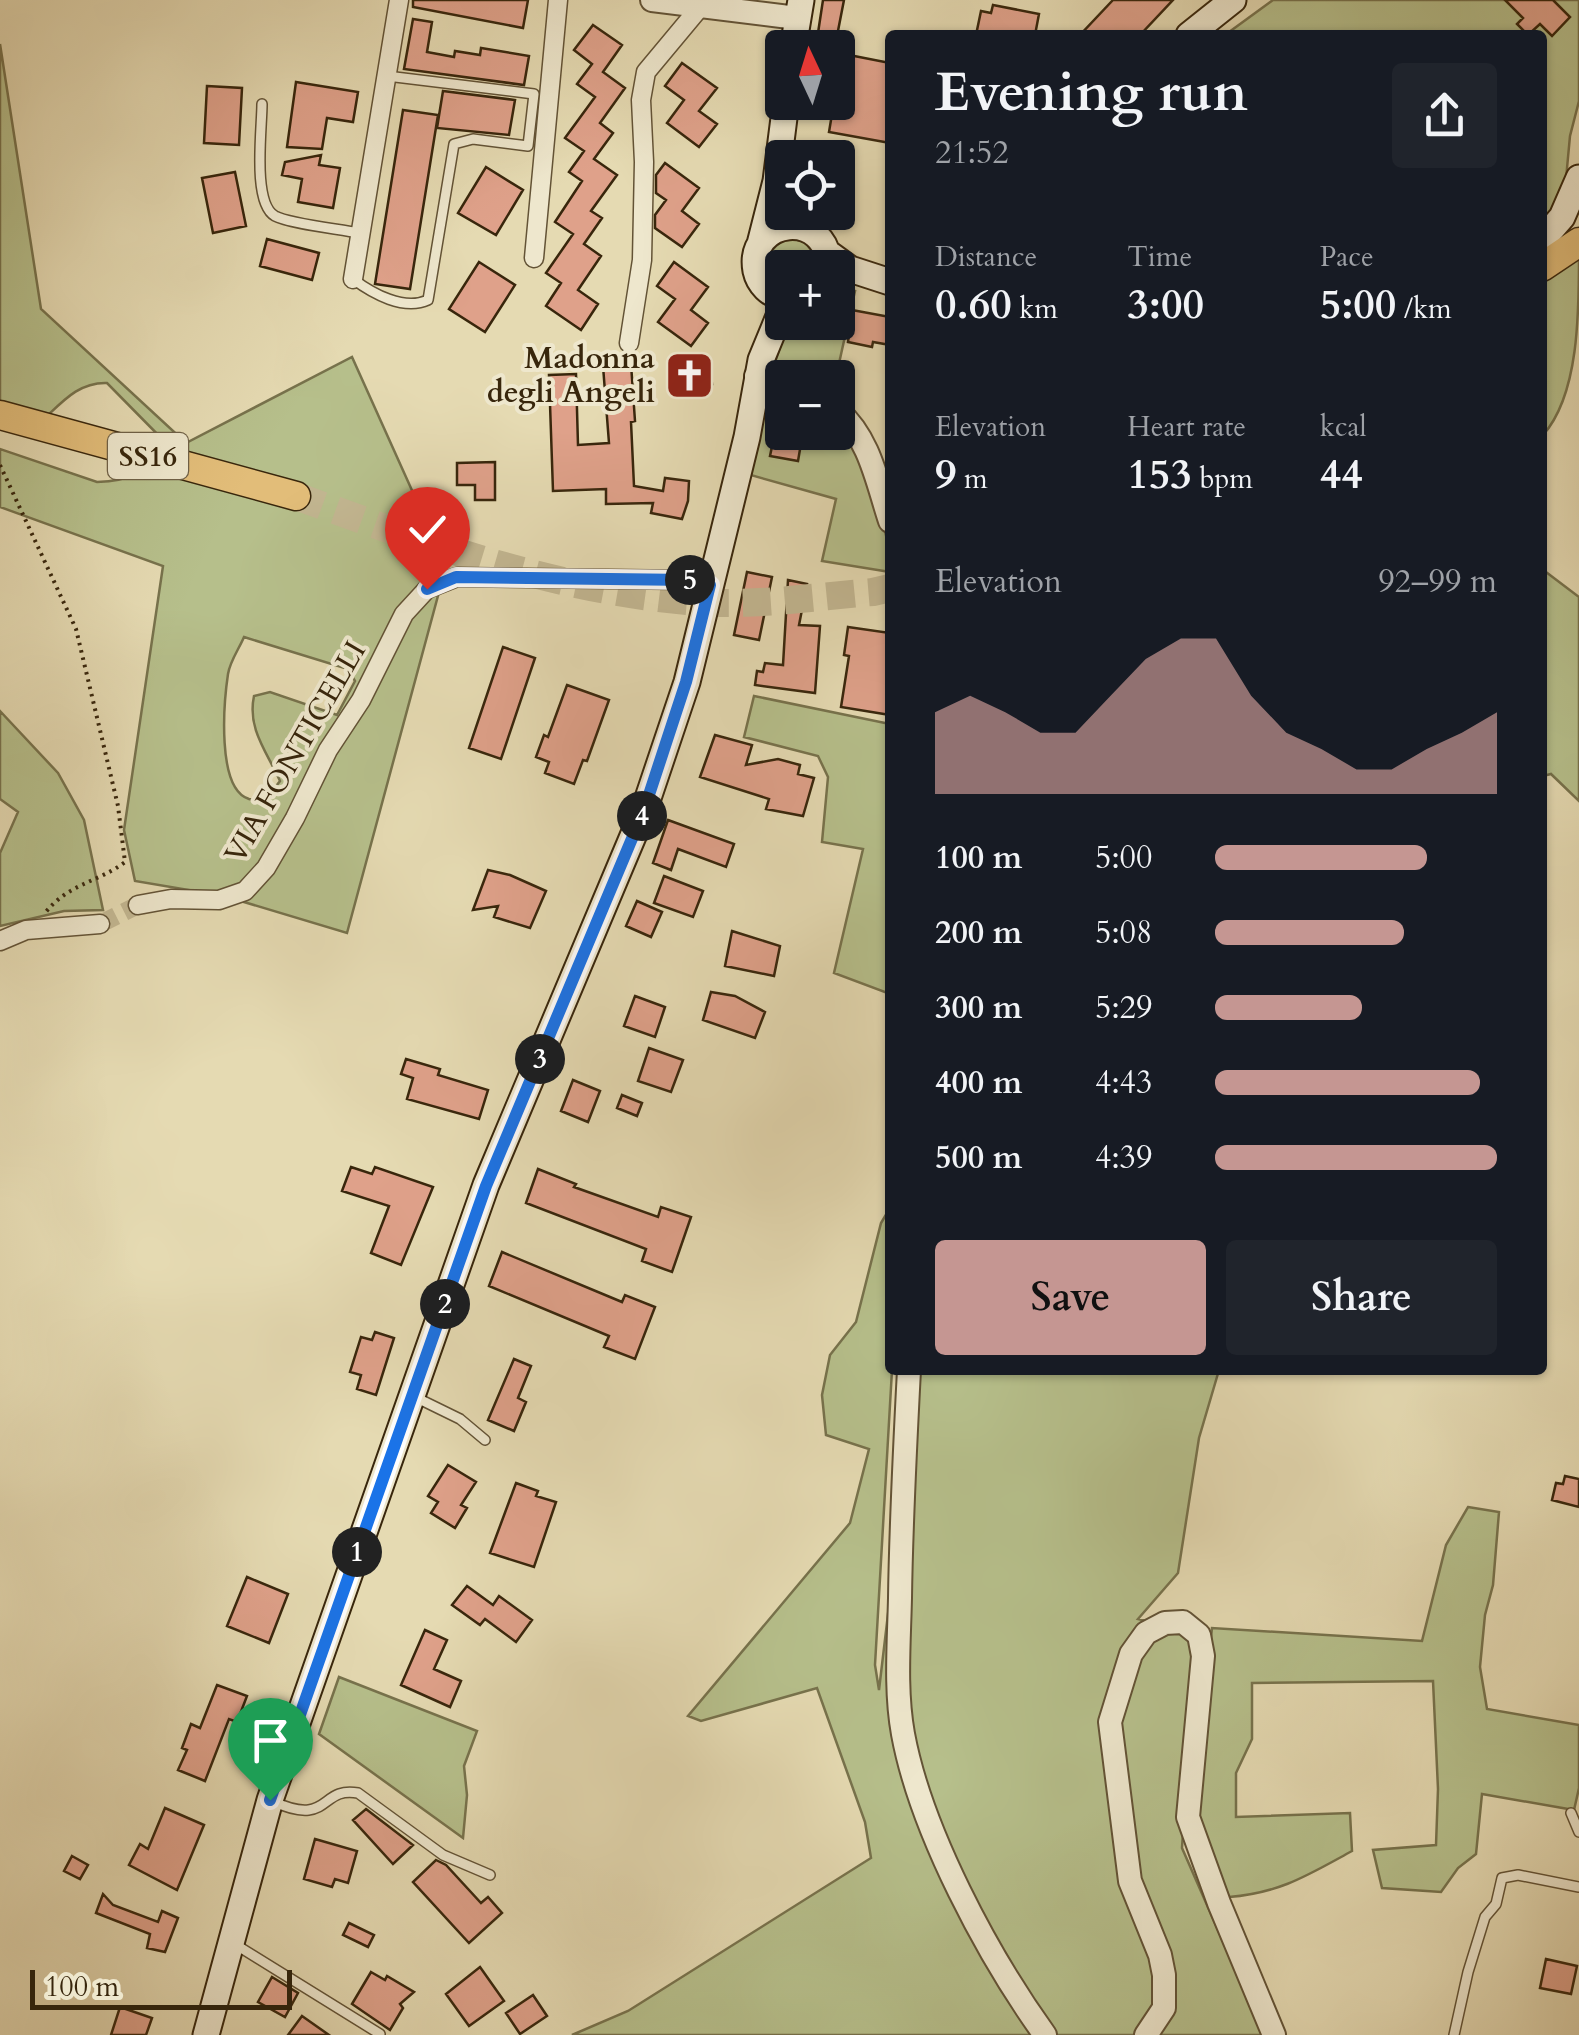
<!DOCTYPE html>
<html lang="en">
<head>
<meta charset="utf-8">
<style>
  body { margin:0; font-family:Cardo,serif; background:#20242c; color:#f1f3f6; height:100vh; display:flex; flex-direction:column; font-size:38px; white-space:nowrap }
  * { box-sizing:border-box; margin:0 }
  p { font-size:32px; color:#9ea1a6 }
  .icon { flex:none; width:55px; height:55px; fill:none; stroke:currentColor; stroke-width:2; stroke-linecap:round; stroke-linejoin:round }
  .map { position:relative; flex:1; overflow:hidden }
  .details { position:absolute; left:885px; top:30px; width:662px; height:1345px; display:flex; flex-direction:column; background:#171b24; border-radius:10px; box-shadow:0 2px 8px #0004 }
  .details>* { flex:none }
  .needle { width:65px; rotate:356deg }
  .controls { position:absolute; left:765px; top:30px; display:grid; gap:20px }
  .controls a { display:grid; place-items:center; width:90px; height:90px; border-radius:10px; background:#171b24; box-shadow:0 2px 8px #0004; font-size:50px }
  .scale { position:absolute; left:30px; bottom:25px; width:262px; box-sizing:border-box; padding-left:10px; border:5px solid #38260c; border-top:0; font-size:28px; line-height:35px; white-space:nowrap; color:#38260c; -webkit-text-stroke:8px #eee7cd; paint-order:stroke }
  .pin { position:absolute; display:grid; place-items:center; width:85px; height:85px; color:#fff; margin:-102px -42px; border-radius:50% 50% 50% 0; rotate:-45deg; box-shadow:0 0 10px #0007 }
  .pin .icon { rotate:45deg }
  .km { position:absolute; width:50px; height:50px; margin:-25px; border-radius:50%; background:#222; color:#fff; font-size:28px; line-height:50px; text-align:center }
  .round { display:grid; place-items:center; flex:none; width:105px; height:105px; border-radius:10px; background:#20242c }
  .head { display:flex; align-items:center; justify-content:space-between; height:170px; padding:0 50px }
  h1 { font-size:55px; font-weight:700; line-height:75px }
  .metrics { display:grid; grid-template-columns:repeat(3,1fr); gap:15px; height:170px; padding:10px 50px }
  .metrics div { display:grid; align-content:center }
  .metrics b { font-size:42px; font-weight:700 }
  .metrics small { font-size:28px; font-weight:400 }
  .metrics p { font-size:28px }
  .chart { height:280px; padding:20px 50px }
  .chart p { display:flex; justify-content:space-between }
  .chart svg { width:100%; height:180px; margin-top:10px; fill:#c59692; opacity:.7 }
  .button { display:flex; gap:20px; margin-top:auto; padding:20px 50px }
  .button a { flex:1; height:115px; border-radius:10px; background:#c59692; color:#111; font-size:40px; font-weight:700; line-height:115px; text-align:center }
  .button a+a { background:#20242c; color:#f1f3f6 }
  ul { padding:0 50px; list-style:none; font-size:32px }
  li { display:grid; grid-template-columns:160px 120px 1fr; align-items:center; height:75px }
  li i { height:25px; border-radius:12px; background:#c59692 }
  .map>svg:first-child { display:block }
</style>
</head>
<body>
<div class="map">
<svg width="1579" height="2035" viewBox="0 0 1579 2035">
  <rect width="100%" height="100%" fill="#e5dab2"/>
  <filter id="stains"><feTurbulence type="fractalNoise" baseFrequency=".002" numOctaves="4"/><feColorMatrix values="0 0 0 0 .2 0 0 0 0 .09 0 0 0 0 .02 0 0 0 .5 -.17"/></filter>
  <radialGradient id="worn" r=".72"><stop offset=".6" stop-color="#630" stop-opacity="0"/><stop offset="1" stop-color="#630" stop-opacity=".3"/></radialGradient>
  <path fill="#b6bf8b" stroke="#77724c" stroke-width="2.5" fill-rule="evenodd" d="M1273,0H1579V101L1570,136L1566,179L1554,207L1543,221L1542,35H1225Z
    M0,44L41,309L186,443L352,357L446,566L347,933L224,896L135,881L124,830L163,566L0,507V449L97,482C133,481 146,470 172,449L107,383C80,382 64,400 45,418L0,404ZM244,637L348,669L355,681L337,715L270,692L254,696C247,729 267,752 280,781C272,792 265,803 249,799C216,789 224,701 228,674C230,661 239,649 244,637Z
    M787,238C808,240 815,247 817,267L782,268V285C758,269 765,251 787,238Z
    M1579,256C1579,312 1579,395 1543,435V280Z
    M838,288L855,291L836,377L775,362L788,323L838,322Z
    M768,394L782,398V432H838V421C865,459 890,524 890,572L822,561L836,499L747,474Z
    M1542,569L1579,597V801L1551,774L1543,776Z
    M754,696L890,724V994L834,973L863,849L822,842L828,777L818,756L744,737Z
    M0,711L58,773L84,820L103,910L64,911L0,926V853L18,812L0,799Z
    M890,1208L892,1370L875,1665L879,1690L917,1370H1219L1199,1438L1178,1573L1138,1619L1183,1630L1195,1646L1182,1848L1264,2035H572L628,2011L871,1858L865,1822L817,1688L701,1721L688,1716L850,1523L869,1449L826,1435L822,1395L830,1355L856,1322L881,1223Z
    M1468,1507L1499,1512L1493,1585L1485,1615L1480,1667L1487,1709L1579,1725V1788L1574,1810L1482,1794L1476,1854L1458,1868L1441,1892L1382,1888L1373,1850L1436,1845L1438,1789L1433,1681L1252,1683V1739L1236,1773V1817L1350,1813L1352,1851C1308,1875 1280,1893 1229,1897L1194,1811L1212,1628L1422,1641L1446,1545Z
    M339,1677L477,1731L464,1766L467,1795L463,1838L319,1734Z"/>
  <path fill="#dfa18a" stroke="#38260c" stroke-width="2.5" d="M413,0H528L523,28L413,7Z
    M823,0H844L837,36L818,33Z
    M1113,0H1173L1140,35H1080Z
    M1505,0H1553L1570,17L1552,36L1540,24L1528,35L1517,24L1523,18Z
    M993,5L1039,14L1035,35H976L981,11L991,13Z
    M413,19L432,22L427,52L454,57L455,51L480,55L481,48L529,56L524,85L404,69Z
    M593,25L622,45L603,72L625,88L600,123L613,133L594,159L617,175L591,211L602,218L584,244L601,256L578,290L598,304L581,330L546,306L561,283L546,273L573,234L555,222L582,181L569,172L584,151L565,138L595,97L577,84L592,64L574,50Z
    M844,54L890,63V143L829,132L834,102H838Z
    M682,63L717,88L699,111L717,124L699,147L667,123L684,100L665,86Z
    M296,82L358,92L353,122L327,118L322,149L287,147Z
    M207,86L242,88L239,145L204,143Z
    M443,91L515,100L509,135L437,128Z
    M403,110L438,115L410,289L375,284Z
    M321,155L319,165L340,168L333,208L298,202L302,179L282,175L285,162Z
    M665,163L699,188L682,211L699,224L682,247L655,228V215L666,200L656,193V175Z
    M486,167L523,190L496,235L458,213Z
    M235,172L246,226L213,233L202,178Z
    M267,239L319,253L312,280L260,266Z
    M479,262L515,285L485,332L449,309Z
    M674,262L708,287L691,310L708,323L691,346L658,322L675,299L657,286Z
    M852,310L890,317V345L873,342L872,347L848,342Z
    M710,363L712,384L669,388L668,366Z
    M631,364L635,421L631,422L634,486L663,491L665,478L689,481L688,501L682,519L651,513L653,503L606,504V489L553,491L549,375L576,374L578,445L609,443L603,366Z
    M775,432H803L798,461L770,456Z
    M495,462V500H475V485H457V463Z
    M747,572L772,577L759,640L734,635Z
    M788,580L807,584L799,625L820,626L815,693L755,685L757,671L763,672L765,663L783,665Z
    M848,627L890,633V715L841,707L849,656L844,655Z
    M503,647L535,658L501,759L469,748Z
    M567,685L609,700L587,761L583,760L574,784L545,773L549,762L536,757L544,735L548,737Z
    M715,735L752,745L746,765L778,759L800,765L798,774L814,778L803,816L766,809L769,799L700,777Z
    M668,820L734,844L726,867L678,849L671,870L653,863Z
    M488,870L510,875L546,891L530,928L494,917L498,906L473,910Z
    M664,876L703,891L693,917L654,903Z
    M637,901L662,912L651,937L626,926Z
    M732,931L780,946L774,976L725,966Z
    M711,992L735,996L765,1012L755,1038L703,1020Z
    M635,996L665,1007L655,1037L624,1026Z
    M649,1048L683,1060L671,1092L638,1081Z
    M406,1059L440,1069L438,1075L488,1090L479,1119L407,1099L413,1078L401,1074Z
    M573,1080L600,1091L588,1122L561,1111Z
    M622,1095L642,1103L637,1116L617,1108Z
    M351,1167L372,1174L375,1167L433,1187L401,1265L371,1253L389,1206L342,1191Z
    M538,1169L576,1184L574,1187L658,1217L661,1207L691,1217L672,1272L642,1261L646,1249L526,1203Z
    M502,1252L622,1302L625,1295L655,1307L635,1359L604,1347L609,1336L489,1286Z
    M375,1332L394,1338L376,1395L357,1389L361,1375L350,1372L361,1337L372,1340Z
    M514,1359L531,1366L518,1398L526,1402L514,1431L488,1420Z
    M448,1465L476,1482L461,1505L467,1508L455,1528L431,1513L438,1502L428,1496Z
    M1565,1476L1579,1479V1507L1552,1500L1556,1483L1563,1484Z
    M516,1483L538,1491L536,1496L556,1502L534,1567L490,1553Z
    M247,1577L288,1594L269,1643L227,1626Z
    M467,1586L493,1605L499,1596L532,1620L516,1642L485,1619L480,1625L452,1605Z
    M425,1630L447,1640L434,1669L461,1681L450,1707L401,1685Z
    M217,1685L247,1696L237,1722L229,1719L205,1781L178,1770L187,1750L182,1748L191,1724L200,1728Z
    M165,1808L204,1825L177,1890L129,1865L140,1844L148,1849Z
    M366,1809L413,1845L393,1864L353,1820Z
    M315,1839L357,1851L348,1883L335,1879L332,1887L304,1879Z
    M72,1856L88,1865L80,1879L64,1871Z
    M436,1860L446,1865L481,1903L488,1897L502,1913L469,1943L413,1882Z
    M103,1894L113,1905L158,1922L162,1911L178,1918L165,1952L147,1948L150,1934L96,1913Z
    M349,1923L374,1935L368,1947L343,1935Z
    M1546,1959L1577,1966L1571,1994L1540,1988Z
    M480,1967L504,2001L469,2026L446,1994Z
    M371,1972L385,1980L387,1976L414,1992L400,2004L403,2008L390,2030L352,2004Z
    M272,1977L298,1993L285,2017L258,2002Z
    M533,1995L547,2016L520,2034L506,2013Z
    M120,2007L152,2018L146,2035H111Z
    M302,2016L329,2035H288Z"/>
  <g fill="none" stroke-linecap="round" stroke-linejoin="round">
    <path stroke="#c2b691" stroke-width="18" stroke-dasharray="18 9" stroke-linecap="butt" d="M100,924L138,905"/>
    <path stroke="#c2b691" stroke-width="28" stroke-dasharray="28 14" stroke-linecap="butt" d="M296,496C434,546 572,597 719,603C770,604 823,596 873,592L890,588"/>
    <defs>
      <path id="service" d="M262,104C262,129 252,203 275,216C290,224 340,229 359,233
        M353,279C373,294 404,311 428,300L454,144L473,139L528,146L534,94L387,76
        M415,1397L460,1419L485,1440
        M272,1801C331,1828 319,1786 358,1793L443,1855L490,1875
        M1571,1813L1579,1832
        M233,1943L380,2034
        M1454,2035L1468,1972L1485,1917L1496,1904L1502,1878L1518,1875L1579,1887"/>
      <path id="minor" d="M534,258L558,0
        M353,279L399,0
        M629,343L642,260L644,162L641,100L646,72L701,6
        M138,905L171,899L219,900L245,891L266,868L295,818L328,750L361,700L404,614L427,589L457,577L691,580L710,585
        M0,941L26,930L100,924"/>
      <path id="tertiary" d="M652,0L797,18
        M756,376L782,386
        M838,411C870,439 877,482 890,521
        M909,1370C905,1446 901,1522 900,1598C899,1643 895,1690 903,1734C921,1831 988,1956 1045,2035
        M1146,2035L1164,2008V1975L1160,1955L1130,1881L1110,1722L1131,1654L1146,1633L1165,1623L1183,1622L1199,1635L1203,1656L1188,1817L1219,1903L1274,2035"/>
      <path id="secondary" d="M1189,35L1233,0
        M793,48L801,0
        M1542,240L1562,217L1579,178
        M760,244L776,181L786,102
        M828,253L850,269L890,282
        M782,298C770,294 759,285 756,271C746,218 829,207 829,268
        M206,2035L270,1800L486,1185L644,810L687,682L747,437L761,360L782,309"/>
      <path id="primary" d="M1542,267L1579,242
        M0,415L296,496"/>
    </defs>
    <use href="#service" stroke="#635336" stroke-width="12"/>
    <use href="#minor" stroke="#635336" stroke-width="21"/>
    <use href="#tertiary" stroke="#635336" stroke-width="26"/>
    <use href="#secondary" stroke="#38260c" stroke-width="29"/>
    <use href="#primary" stroke="#38260c" stroke-width="31"/>
    <path stroke="#38260c" stroke-width="4" stroke-dasharray="2.5 5" stroke-linecap="butt" d="M0,465L76,629L118,806L125,862C97,883 69,883 45,913"/>
    <use href="#service" stroke="#eee7cd" stroke-width="9"/>
    <use href="#minor" stroke="#eee7cd" stroke-width="18"/>
    <use href="#tertiary" stroke="#eee7cd" stroke-width="22"/>
    <use href="#secondary" stroke="#eee7cd" stroke-width="25"/>
    <use href="#primary" stroke="#e2bd79" stroke-width="28"/>
  </g>
  <g fill="none" stroke-linecap="round" stroke-linejoin="round">
    <defs>
      <path id="route" d="M270,1800L486,1186L644,810L686,682L710,585L690,580L456,577L427,589"/>
    </defs>
    <use href="#route" stroke="#fff" stroke-width="20"/>
    <use href="#route" stroke="#1a73e8" stroke-width="12"/>
  </g>
  <defs>
    <symbol id="church-square" viewBox="-11 -11 22 22"><rect x="-9" y="-9" width="18" height="18" rx="4" fill="#8f2418" stroke="#eee7cd"/><path d="M-1.2-6h2.4v3.5h3.3v2.4h-3.3V6h-2.4V-.1h-3.3v-2.4h3.3Z" fill="#fff"/></symbol>
  </defs>
  <g fill-rule="evenodd">
    <use href="#church-square" x="662" y="348" width="55" height="55"/>
  </g>
  <g text-anchor="middle" stroke-width="8" stroke-linejoin="round" paint-order="stroke">
    <rect fill="#eee7cd" stroke="#6f6046" stroke-width="2.5" x="108" y="433" width="80" height="46" rx="8"/>
    <g font-size="28" font-weight="bold" fill="#38260c">
      <text x="148" y="466">SS16</text>
    </g>
    <g font-size="30" font-weight="bold" fill="#38260c" stroke="#eee7cd" text-anchor="end">
      <text x="655" y="368">Madonna<tspan x="655" dy="34">degli Angeli</tspan></text>
    </g>
    <g font-size="30" fill="#38260c" stroke="#eee7cd">
      <text transform="translate(295 752) rotate(-60)" y="10">VIA FONTICELLI</text>
    </g>
  </g>
  <rect width="100%" height="100%" filter="url(#stains)"/>
  <rect width="100%" height="100%" fill="url(#worn)"/>
</svg>
<div class="controls">
<a><svg class="needle" viewBox="-14 -14 28 28"><path d="M0-13l5 13h-10z" fill="#e53935"/><path d="M0 13l5-13h-10z" fill="#9ea1a6"/></svg></a>
<a><svg class="icon" aria-label="locate" viewBox="0 0 24 24"><circle cx="12" cy="12" r="6"/><path d="M12 2v4M12 18v4M2 12h4M18 12h4"/></svg></a>
<a>+</a>
<a>−</a>
</div>
<div class="scale">100 m</div>
<div class="pin" style="left:270px;top:1800px;background:#1e9e55"><svg class="icon" aria-label="arrive" viewBox="0 0 24 24"><path d="M6 21V4h12l-3 4 3 4H6"/></svg></div>
<div class="pin" style="left:427px;top:589px;background:#d93025"><svg class="icon" aria-label="check" viewBox="0 0 24 24"><path d="M5 12l5 5 9-10"/></svg></div>
<b class="km" style="left:357px;top:1552px">1</b>
<b class="km" style="left:445px;top:1304px">2</b>
<b class="km" style="left:540px;top:1059px">3</b>
<b class="km" style="left:642px;top:816px">4</b>
<b class="km" style="left:690px;top:580px">5</b>
<section class="details">
<div class="head"><div><h1>Evening run</h1><p>21:52</p></div><a class="round"><svg class="icon" aria-label="share" viewBox="0 0 24 24"><path d="M12 15V3M7 8l5-5 5 5M5 13v7h14v-7"/></svg></a></div>
<div class="metrics">
<div><p>Distance</p><b>0.60<small> km</small></b></div>
<div><p>Time</p><b>3:00</b></div>
<div><p>Pace</p><b>5:00<small> /km</small></b></div>
</div>
<div class="metrics">
<div><p>Elevation</p><b>9<small> m</small></b></div>
<div><p>Heart rate</p><b>153<small> bpm</small></b></div>
<div><p>kcal</p><b>44</b></div>
</div>
<div class="chart"><p><span>Elevation</span>92–99 m</p>
<svg viewBox="0 0 160 44" preserveAspectRatio="none"><path d="M0 44V24L10 20L20 24L30 29L40 29L50 20L60 11L70 6L80 6L90 20L100 29L110 33L120 38L130 38L140 33L150 29L160 24V44z"/></svg>
</div>
<ul>
<li><b>100 m</b>5:00<i style="width:75%"></i></li>
<li><b>200 m</b>5:08<i style="width:67%"></i></li>
<li><b>300 m</b>5:29<i style="width:52%"></i></li>
<li><b>400 m</b>4:43<i style="width:94%"></i></li>
<li><b>500 m</b>4:39<i style="width:100%"></i></li>
</ul>
<div class="button"><a>Save</a><a>Share</a></div>
</section>
</div>
</body>
</html>
